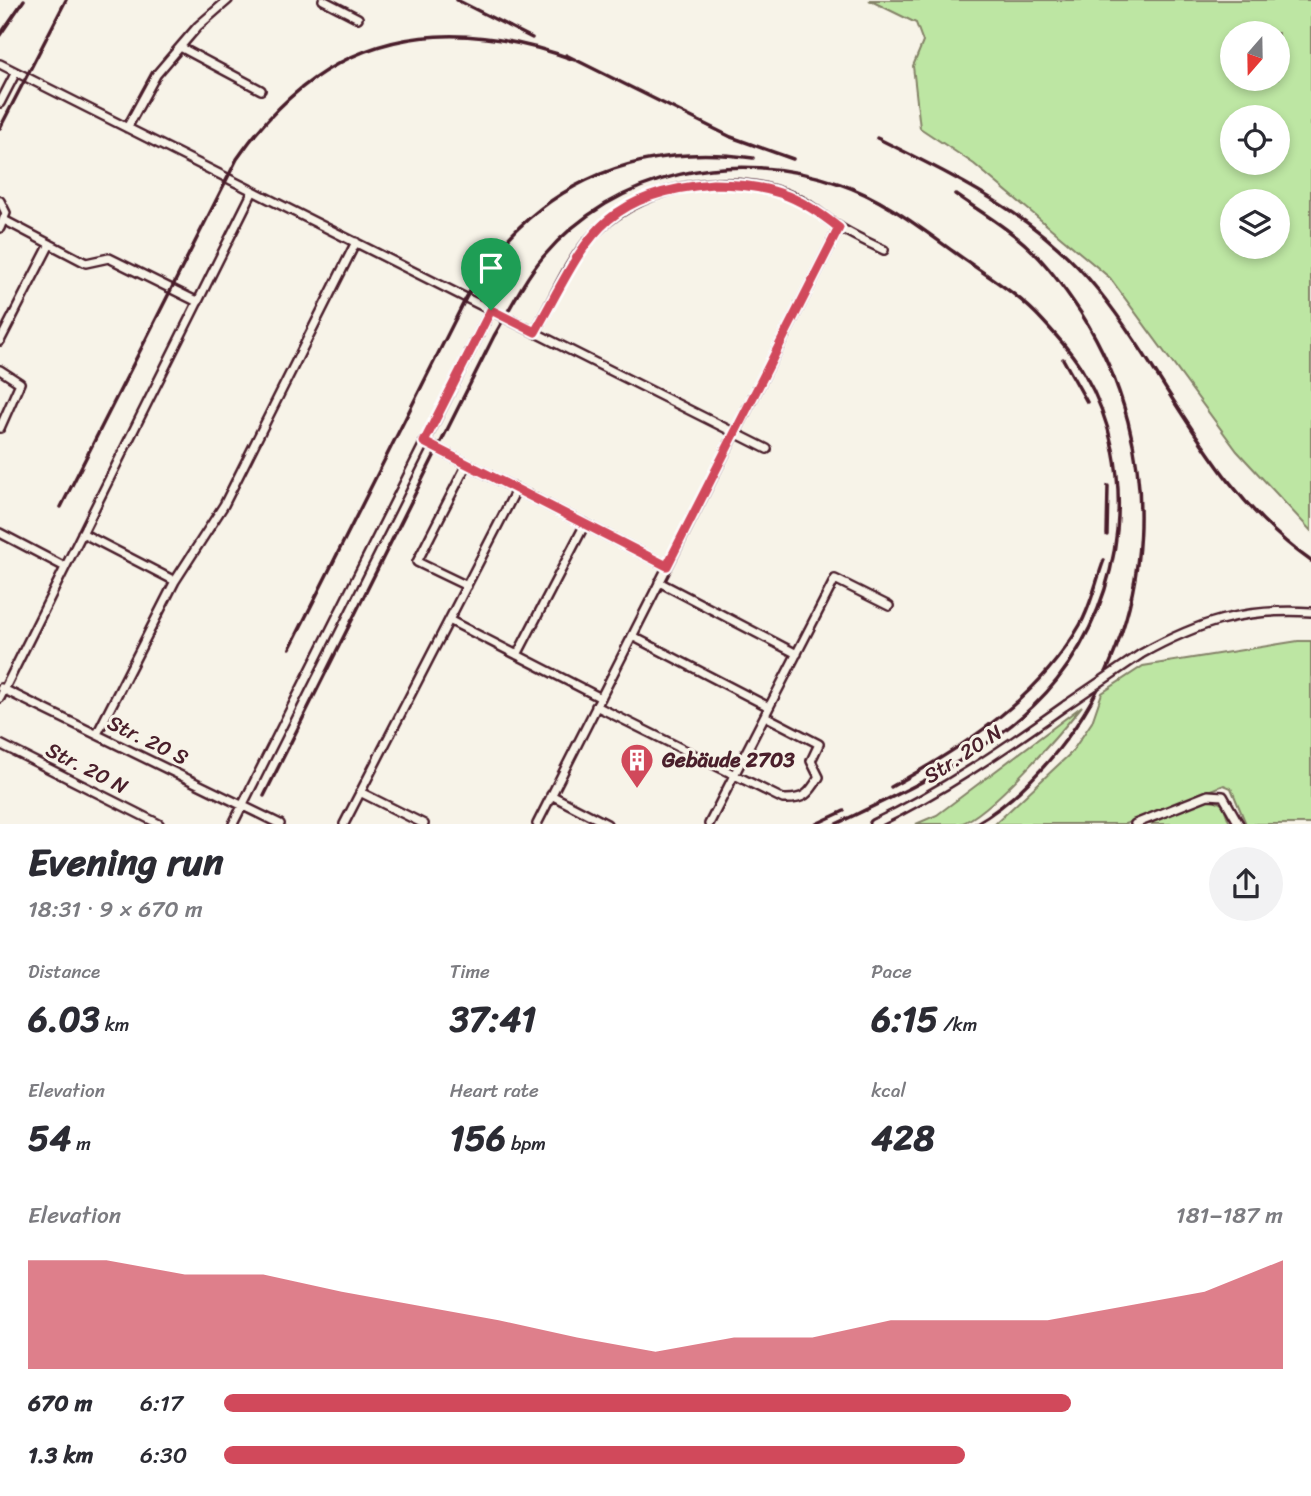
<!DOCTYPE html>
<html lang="en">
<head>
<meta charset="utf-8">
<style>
  body { margin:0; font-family:Sriracha,sans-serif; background:#f2f2f3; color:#2b2b33; height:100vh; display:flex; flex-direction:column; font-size:26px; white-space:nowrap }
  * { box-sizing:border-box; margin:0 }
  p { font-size:23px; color:#7c7c81 }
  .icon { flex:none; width:38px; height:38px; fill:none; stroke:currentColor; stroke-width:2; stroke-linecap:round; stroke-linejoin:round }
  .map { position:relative; height:824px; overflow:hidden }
  .side { display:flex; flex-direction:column; background:#fff; flex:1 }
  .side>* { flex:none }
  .needle { width:46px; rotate:200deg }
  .tools { position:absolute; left:1220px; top:21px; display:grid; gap:14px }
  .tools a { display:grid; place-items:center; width:70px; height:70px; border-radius:50%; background:#fff; box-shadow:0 4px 10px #0003; font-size:35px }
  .pin { position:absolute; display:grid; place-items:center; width:60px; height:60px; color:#fff; margin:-72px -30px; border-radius:50% 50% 50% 0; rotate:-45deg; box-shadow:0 0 7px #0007 }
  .pin .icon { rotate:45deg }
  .round { display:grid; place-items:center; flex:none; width:74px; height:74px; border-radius:37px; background:#f2f2f3 }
  .summary { display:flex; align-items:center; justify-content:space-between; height:119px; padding:0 28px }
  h1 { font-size:38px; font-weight:700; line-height:52px }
  .metrics { display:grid; grid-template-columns:repeat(3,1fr); gap:10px; height:119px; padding:7px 28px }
  .metrics div { display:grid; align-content:center }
  .metrics b { font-size:35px; font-weight:700 }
  .metrics small { font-size:19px; font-weight:400 }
  .metrics p { font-size:19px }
  .chart { height:196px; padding:14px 28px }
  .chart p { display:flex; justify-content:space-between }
  .chart svg { width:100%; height:126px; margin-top:7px; fill:#d1495b; opacity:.7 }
  ul { padding:0 28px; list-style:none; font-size:23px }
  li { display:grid; grid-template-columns:112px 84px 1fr; align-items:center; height:52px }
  li i { height:18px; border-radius:9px; background:#d1495b }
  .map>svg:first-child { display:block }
</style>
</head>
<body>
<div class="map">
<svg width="1311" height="824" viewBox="0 0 1311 824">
  <rect width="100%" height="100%" fill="#f7f3e8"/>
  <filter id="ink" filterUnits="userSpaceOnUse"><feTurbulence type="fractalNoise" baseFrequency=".0143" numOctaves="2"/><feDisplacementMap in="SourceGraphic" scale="14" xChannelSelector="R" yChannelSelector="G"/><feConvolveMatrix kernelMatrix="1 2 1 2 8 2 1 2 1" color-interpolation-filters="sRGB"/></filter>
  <g filter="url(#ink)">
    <path fill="#bde6a3" stroke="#848267" stroke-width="2" fill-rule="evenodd" d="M869,0H1311V531L1237,451L1110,278L974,164L920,128L913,66L923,42L916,23ZM1278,33V79H1232V33ZM1278,117V163H1232V117ZM1278,201V247H1232V201Z
      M1298,641H1311V824H1246L1231,788L1224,785L1125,824H995L1071,753L1092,722L1102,693L1143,666Z
      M1082,706C1061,732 990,815 960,824C948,824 929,824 916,824L937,815Z
      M1211,798L1223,805L1230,824H1144Z"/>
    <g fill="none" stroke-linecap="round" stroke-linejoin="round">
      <defs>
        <path id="service" d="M323,0L358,18
          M180,47L261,90
          M0,64L767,449
          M0,103L16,72
          M127,128L156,75L198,26L228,0
          M0,201L6,213L0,228
          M4,220L86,263L109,258L198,302
          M535,332C552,303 564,270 586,243C633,185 728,167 796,198C813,205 825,219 841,228C854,236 869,243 884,250
          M0,341L50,244
          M0,370L20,383L0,428
          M424,442L667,566
          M0,533L65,567
          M82,533L175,581
          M659,582L797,654
          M467,586L417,562L467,464
          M449,620L601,698
          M632,636L769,707
          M1141,654C1199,622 1243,608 1311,612
          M517,655L585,524
          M1,688L280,824
          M0,698L253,191
          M596,706L783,799C804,800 809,794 819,777L811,761L819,744L765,716
          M97,734L175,581L224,505L356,242
          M0,744L159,824
          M360,792L424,824
          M551,795L607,824
          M233,824L491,310
          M344,824L516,490
          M537,824L839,228
          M709,824L835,579L889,606
          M874,824C943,791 1004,749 1066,705
          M1135,824L1208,795L1223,796L1239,824"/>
      </defs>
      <use href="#service" stroke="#4a1f2b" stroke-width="12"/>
      <use href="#service" stroke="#f7f3e8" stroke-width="7"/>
      <path stroke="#4a1f2b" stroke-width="3.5" d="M457,0L532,38
        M0,35L24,0
        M566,55L731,137L793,159
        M0,128L66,0
        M877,138C959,179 1039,216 1098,290C1171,381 1213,493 1311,561
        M955,194C979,211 1007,227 1028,247C1047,264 1067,292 1081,313C1167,449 1159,624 1058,750C1035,778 1007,806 975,824
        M1063,359L1087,402
        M61,507L237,159C322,35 438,10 575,60
        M1107,535L1108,486
        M290,648L466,298C527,188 630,141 753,158
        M891,787C965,746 1037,700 1080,625C1091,606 1096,581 1104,560
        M264,796L494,336C510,309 523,281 543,257C616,171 736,147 840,184C882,198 918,226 954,252C984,274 1018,293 1043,321C1057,336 1074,355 1084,373C1140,469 1125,594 1057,680C1003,748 913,787 836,824
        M816,824L844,811"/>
      <defs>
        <path id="service-bridge" d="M1066,705L1141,654"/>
      </defs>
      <use href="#service-bridge" stroke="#4a1f2b" stroke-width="12" stroke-linecap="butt"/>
      <use href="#service-bridge" stroke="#f7f3e8" stroke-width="7"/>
    </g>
  </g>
  <g fill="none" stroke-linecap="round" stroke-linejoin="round" filter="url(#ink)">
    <defs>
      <path id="route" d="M713,184C767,184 797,194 839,228L667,566L424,442L491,310L535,332C586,242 597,194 713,184Z"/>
    </defs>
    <use href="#route" stroke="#fff" stroke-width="14"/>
    <use href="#route" stroke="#d1495b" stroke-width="9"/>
  </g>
  <defs>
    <symbol id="building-pin" viewBox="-11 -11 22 30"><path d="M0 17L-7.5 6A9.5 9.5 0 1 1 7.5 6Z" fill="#d1495b" stroke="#f7f3e8"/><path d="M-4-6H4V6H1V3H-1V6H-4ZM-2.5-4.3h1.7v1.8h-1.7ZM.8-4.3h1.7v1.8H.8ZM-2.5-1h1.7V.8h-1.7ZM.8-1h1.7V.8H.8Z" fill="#fff"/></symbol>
  </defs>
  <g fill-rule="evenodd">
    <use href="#building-pin" x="618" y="741" width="38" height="52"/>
  </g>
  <g text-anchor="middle" stroke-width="6" stroke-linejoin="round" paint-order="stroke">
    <g font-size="21" fill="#4a1f2b" stroke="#f7f3e8">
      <text transform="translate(148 740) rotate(26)" y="7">Str. 20 S</text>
      <text transform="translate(963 754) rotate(-33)" y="7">Str. 20 N</text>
      <text transform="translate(87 768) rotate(27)" y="7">Str. 20 N</text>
    </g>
    <g font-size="21" font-weight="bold" fill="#4a1f2b" stroke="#f7f3e8" text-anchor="start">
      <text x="662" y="767">Gebäude 2703</text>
    </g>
  </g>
</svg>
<div class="tools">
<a><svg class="needle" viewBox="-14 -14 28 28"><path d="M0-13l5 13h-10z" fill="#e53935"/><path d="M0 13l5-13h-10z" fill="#7c7c81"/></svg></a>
<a><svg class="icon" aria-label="locate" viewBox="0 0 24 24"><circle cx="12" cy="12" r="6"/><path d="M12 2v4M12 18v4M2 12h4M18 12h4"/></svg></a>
<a><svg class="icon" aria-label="layers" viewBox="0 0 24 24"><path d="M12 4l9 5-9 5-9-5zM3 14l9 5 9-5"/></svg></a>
</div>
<div class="pin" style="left:491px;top:310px;background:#1e9e55"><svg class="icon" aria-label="arrive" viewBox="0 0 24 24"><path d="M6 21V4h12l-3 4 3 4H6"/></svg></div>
</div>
<section class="side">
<div class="summary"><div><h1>Evening run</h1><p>18:31 · 9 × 670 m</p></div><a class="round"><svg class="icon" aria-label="share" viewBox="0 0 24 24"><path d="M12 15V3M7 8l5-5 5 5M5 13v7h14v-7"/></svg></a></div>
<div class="metrics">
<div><p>Distance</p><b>6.03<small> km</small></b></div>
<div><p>Time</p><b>37:41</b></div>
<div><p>Pace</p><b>6:15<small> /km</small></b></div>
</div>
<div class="metrics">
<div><p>Elevation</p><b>54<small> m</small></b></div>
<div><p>Heart rate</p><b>156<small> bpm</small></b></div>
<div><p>kcal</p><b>428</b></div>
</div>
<div class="chart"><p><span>Elevation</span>181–187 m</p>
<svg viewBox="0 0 160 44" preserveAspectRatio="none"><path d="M0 44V6L10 6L20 11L30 11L40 17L50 22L60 27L70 33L80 38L90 33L100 33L110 27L120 27L130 27L140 22L150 17L160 6V44z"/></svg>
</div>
<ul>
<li><b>670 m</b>6:17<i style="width:80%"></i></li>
<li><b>1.3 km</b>6:30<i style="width:70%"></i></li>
</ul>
</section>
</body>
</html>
